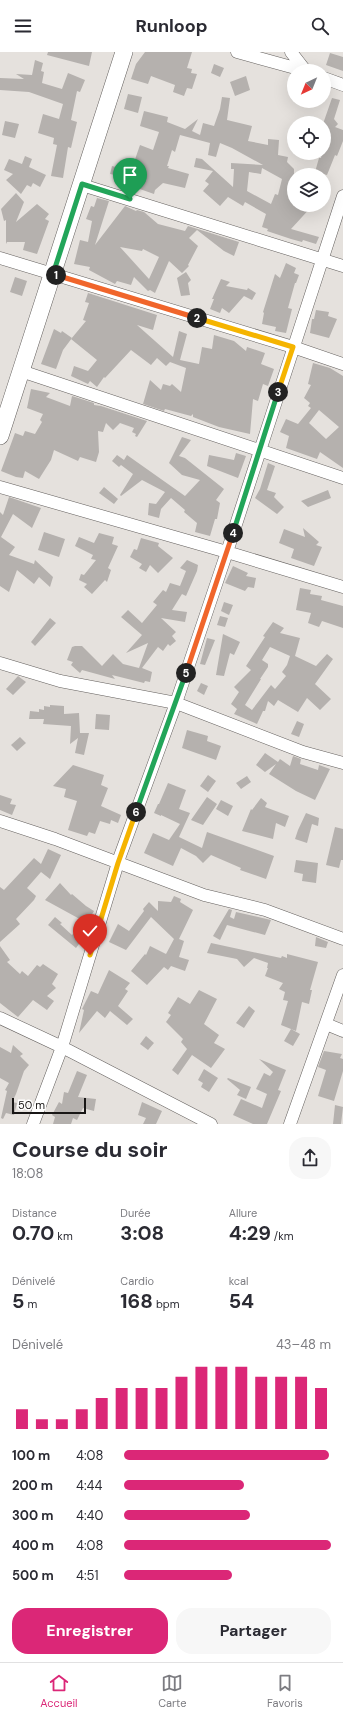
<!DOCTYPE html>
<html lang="fr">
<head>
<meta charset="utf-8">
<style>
  body { margin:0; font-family:"DM Sans",sans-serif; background:#f7f7f7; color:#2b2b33; height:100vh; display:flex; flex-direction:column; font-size:15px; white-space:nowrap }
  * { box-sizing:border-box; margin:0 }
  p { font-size:13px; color:#7c7c81 }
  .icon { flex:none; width:22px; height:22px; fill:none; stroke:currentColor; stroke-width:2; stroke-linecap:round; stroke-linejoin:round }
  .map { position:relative; height:1072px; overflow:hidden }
  .sheet { display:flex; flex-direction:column; background:#fff; flex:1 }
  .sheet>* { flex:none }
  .needle { width:26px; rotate:223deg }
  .fabs { position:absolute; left:287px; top:12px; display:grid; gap:8px }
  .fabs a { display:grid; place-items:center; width:44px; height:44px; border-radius:50%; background:#fff; box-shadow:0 4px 16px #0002; font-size:20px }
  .scale { position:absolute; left:12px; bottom:10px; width:74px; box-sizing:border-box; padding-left:4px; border:2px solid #181615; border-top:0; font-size:11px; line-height:14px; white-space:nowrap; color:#181615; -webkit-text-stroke:3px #fff; paint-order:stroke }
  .pin { position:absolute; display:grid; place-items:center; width:34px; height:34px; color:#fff; margin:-41px -17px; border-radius:50% 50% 50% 0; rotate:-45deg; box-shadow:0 0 4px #0007 }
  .pin .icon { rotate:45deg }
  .km { position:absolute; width:20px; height:20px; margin:-10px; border-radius:50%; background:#222; color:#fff; font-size:11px; line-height:20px; text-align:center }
  .round { display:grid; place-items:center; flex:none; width:42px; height:42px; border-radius:16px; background:#f7f7f7 }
  .headline { display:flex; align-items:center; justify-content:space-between; height:68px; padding:0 12px }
  h1 { font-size:22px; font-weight:700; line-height:30px }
  .figures { display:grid; grid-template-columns:repeat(3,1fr); gap:6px; height:68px; padding:4px 12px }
  .figures div { display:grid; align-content:center }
  .figures b { font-size:20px; font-weight:700 }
  .figures small { font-size:11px; font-weight:400 }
  .figures p { font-size:11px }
  .chart { height:112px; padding:8px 12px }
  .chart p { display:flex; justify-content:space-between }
  .chart svg { width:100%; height:72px; margin-top:4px; stroke:#db2777; stroke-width:6 }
  .button { display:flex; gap:8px; margin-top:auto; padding:8px 12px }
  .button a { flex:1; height:46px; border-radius:16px; background:#db2777; color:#fff; font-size:16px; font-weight:700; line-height:46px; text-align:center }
  .button a+a { background:#f7f7f7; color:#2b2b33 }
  ul { padding:0 12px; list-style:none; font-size:13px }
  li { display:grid; grid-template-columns:64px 48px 1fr; align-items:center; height:30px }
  li i { height:10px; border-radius:5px; background:#db2777 }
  header { display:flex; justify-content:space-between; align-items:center; height:52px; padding:0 12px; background:#fff; font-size:18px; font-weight:700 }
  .tab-bar { display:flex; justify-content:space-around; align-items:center; height:56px; border-top:1px solid #e1e1e2; background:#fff; font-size:11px; color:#7c7c81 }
  .tab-bar a { display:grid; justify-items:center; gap:2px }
  .tab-bar .selected { color:#db2777 }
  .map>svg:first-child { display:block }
</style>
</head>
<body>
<header><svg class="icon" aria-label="menu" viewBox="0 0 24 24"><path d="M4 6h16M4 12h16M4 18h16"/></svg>Runloop<svg class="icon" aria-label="search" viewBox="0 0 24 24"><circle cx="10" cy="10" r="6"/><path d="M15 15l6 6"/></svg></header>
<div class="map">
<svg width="343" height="1072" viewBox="0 0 343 1072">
  <rect width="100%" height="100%" fill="#e5e1dd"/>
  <path fill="#b5b1ae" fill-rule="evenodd" d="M48,0H92L89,14L47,3Z
    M145,0H192L187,16L192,17L191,21L197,22L192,37L187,36L184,44L173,40L175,33L151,24L148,32L131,27L136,12Z
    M330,1L343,5V19L326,13Z
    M35,8L43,11L41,19L44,20L42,31L62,37L68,21L85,28L80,40L77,39L71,68L77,70L71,96L68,95L63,126L51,124L57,93L53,92L54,86L38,81L43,62L59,67L63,52L29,40L0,38V26L24,27L16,22L32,23Z
    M214,12L224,16L220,25L211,21Z
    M246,24L250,38L235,44L230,30Z
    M128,42L142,45L138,61L124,57Z
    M222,45L230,46L227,68L252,74L248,89L268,93V87L279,88L278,103L288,105L287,110L294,117V153H313L291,177L319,185L316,192L303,188L302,190L291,187L267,179L268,177L262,175L266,162L245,150L243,154L228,145L220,154L203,139L209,132L205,129L213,119L194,115L196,106L202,107L233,135L234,117H231V111L263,113L232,96L220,91L216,105L208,103L210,91L180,83L175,100L172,98L167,114H169L168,116L189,122L185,136L163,131L155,138L154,142L114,128L115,123L110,122L112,114L131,119L140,93L153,98L159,80L140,74L144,59L168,65L167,70L185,77L198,67L192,79L200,83L203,71L214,74L220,57ZM262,116L282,127L278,143L275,142L271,152L247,139L249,120L261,122Z
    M332,46L340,48L334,67L338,72L335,75L343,78V89L337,104L335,103L327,123L315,120L319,106H321L322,101H324V69Z
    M5,69L19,72L15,86L2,83Z
    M25,104L32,107L29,115L46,123L40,135L33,131L31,135L27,133L21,142L6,128L13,122L4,118L9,107L22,112Z
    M16,141L24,150L16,170L37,152L49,162L45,167L49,169L37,202L23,198L25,190H7L6,192V168L4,169L1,157Z
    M97,146L109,149L95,193L125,154L136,159L137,158L144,160L158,172L185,179L188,174L239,190L234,204L224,199L197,178L189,186L198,194L188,213L189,214L182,221L169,209L155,241L150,238L148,239L134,225L131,233L117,229L115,232L89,218L90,215L74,212L80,188L88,190L92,169L86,167L91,154L94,155ZM120,195L142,199L143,197L159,205L149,227Z
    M286,211L296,216L294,221L299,223L296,231H295L288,256L292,257L286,281L275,279L276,275L262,272L264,261L263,260L275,222L280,226Z
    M186,220L191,228L188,231L190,243L181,244L177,226Z
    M15,225L27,229L22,244L10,240Z
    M221,227L230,230L226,234L247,238L248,236L256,241L252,248L244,244L229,261L222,256L220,261L210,257L214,247H212Z
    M88,241L157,263L153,278L137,273L173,305L179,279L187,282L180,308L199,312L202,295L212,297L214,283L234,289L246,299L247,295L265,301L261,312L274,317L268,334L263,332L258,349L253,347L250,382L219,375L193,365V362L191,364L165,357L164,359L143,352L150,328L161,338L163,332L170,334L172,332L181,340L186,316L170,310L166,314L157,306L151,313L131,298L105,326L104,325L97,335L90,329L88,332L71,324L74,314L88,319L97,308L71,287L86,269L83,268L89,251L85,250Z
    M316,258L329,260L328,264L337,267L329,286L310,281L312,267H314Z
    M54,277L61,281L62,279L72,286L63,298L56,317L41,312Z
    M313,311L330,316L343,324V416L320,400L317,407L286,396L289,384L280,380L286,367L298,372L311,356L308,354L310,351L304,346L311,333L308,332ZM319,358L339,375L326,387L309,371Z
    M31,337L50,341L46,345L70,354L72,344L94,351V353L101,354L147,369L137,385L135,384L136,382L132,380L134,376L120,371L113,378L106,371L103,380L98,379L99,400L96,410L80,405L78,409L54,398L51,408L39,427L25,419L23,426L16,425L1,419L15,381L23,384L25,379L35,382L42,370L40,368L43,362L27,356Z
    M182,385L191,388L179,404L185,406L224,437L216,448L220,451L217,467H215L210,484L195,480L197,471L184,460L185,458L171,446L161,457L159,466L148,463L149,451L156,452L165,440L142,428L121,444L120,443L133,422L121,413L119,415L112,409L117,403L124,408L127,403L185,444L200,428L182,423L169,411Z
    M236,401L246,404L238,426L207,414L209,403L234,408Z
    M268,411L275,414L267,438L276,441L274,445L284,455L277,462L255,446L260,437Z
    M104,435L118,447L114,452L99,441Z
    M328,438L331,446L308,455L301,449Z
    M9,445L41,456L32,476L13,462L1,485L15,495L9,503L34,512L35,508L53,525L50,535L39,525L34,532L17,518L9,540L0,534V460L3,463Z
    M303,476L319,490L316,493L322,495L314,514L291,506L294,497L279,491L284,477L305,485Z
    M44,480L65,487L59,505L38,498Z
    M99,481L114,485L112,492L118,494L108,516L111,518L107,530L105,528L92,542L84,535L87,532L79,528L81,522L84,523L96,508L91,507L93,503L75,494L79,485L94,491Z
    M141,486L159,491L158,494L173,506L158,521L150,513L146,520L139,516L142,512L130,505L134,497L137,498Z
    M187,508L198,513L197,519L186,544L182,542L172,558L187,560L185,570L161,566L176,580L172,584L176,589L170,594L168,592L163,599L158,595L142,616L152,620L150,630L145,629L144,631L112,623L115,627L82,618L80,621L71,613L73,610L67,608L72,595L75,594H82L102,614L113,602L123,612L139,616L148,591L126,601L142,583L121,565L128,558L142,571L157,553L153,550L163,538L166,540L170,531L180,534L186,519L180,516Z
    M233,514L248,521L246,524L256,526L254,536L248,535L245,539L225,531Z
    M300,536L311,538L310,542L322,544L321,548L343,554V576L322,569L319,575L308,571L311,561L296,558Z
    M224,550L233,553L229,563L221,559Z
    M220,564L228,566L225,575L217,573Z
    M50,566L56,571L35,594L31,590Z
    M273,570L284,576L280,581L300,586L295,604L316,614L327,602L333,607L315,632L331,647L320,658L307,646L298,660L278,648L274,654L268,649L265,659H263L257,672L234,662L237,657L231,652L239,640L234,635L251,618L246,614L265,585L263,584ZM270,595L290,604L287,613L282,620L286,624L275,637L271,633L252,658L245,653L261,627H260L268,615V612L262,608Z
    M223,582L240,590L234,603L230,601L224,624L216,623Z
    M207,586L215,588L205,613L200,612Z
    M18,624L26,630L13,643L6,637Z
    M201,631L208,634L204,643L197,639Z
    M50,653L64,654V662L79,661L80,681H89L84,703L75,701L78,686L70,692L71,674L43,672L44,667H29L30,659L39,660V657L44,658V654L50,655Z
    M96,662L110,663L109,678L95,677Z
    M297,669L304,672L299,685L291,682Z
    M187,678L208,684L207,689L221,694L216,708L182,696Z
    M20,685L26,691L17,699L11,693Z
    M265,701L278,710L280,707L290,714L293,704L301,707L300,712L318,718L319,713L330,717L315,748L296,739L269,722L276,712L265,720L256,713Z
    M73,713L104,723L101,733L108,736L101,754L121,763L118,771L111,768L110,772L100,769L95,782L89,780L87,784L68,778L77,749L64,745L66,737L53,734Z
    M208,723L216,729L208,740L200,734Z
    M247,724L251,730L241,737L236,731Z
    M168,731L186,738L179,757L190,761L179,785L202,796L207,780L274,804L266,827L240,818L241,816L211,803L203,811L196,804L181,796L173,814L144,801L153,781L169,788L180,772L161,763V764L154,761L158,752H159Z
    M0,743L12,747L10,752L16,753L12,763L0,758Z
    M207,745L217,752L203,773L191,768Z
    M261,746L267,751L265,755L289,764L285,775L276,771L273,787L242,779L251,757L252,758Z
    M221,748L233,754L228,764L216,757Z
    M306,761L319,766L318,774L312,772L307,791L295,787L298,778Z
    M335,775L343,777V808H341L339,816L326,813Z
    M48,797L61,803L50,827L41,820L27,836L36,844L34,848L16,867L20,872L0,890V835L4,838L34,806L41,812Z
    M296,808L318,811L316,831L302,829L303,822L294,820Z
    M60,831L71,843L72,842L86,854L94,859L87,871L45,848Z
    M174,844L181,847L180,850L193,858L179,887L184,889L179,905L189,908L185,919L171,914L168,918L164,915L147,933L131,919L145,902L146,903L150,894L166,902L174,887L151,865L126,898L109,890L118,872L129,879L144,859L143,857L149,850L158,859V849L171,850Z
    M229,857L232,858L230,865L234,867L236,860L271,868L265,883L227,873L220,888L213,884Z
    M55,865L62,871L60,872L72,883L74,881L82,888L76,896L48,873Z
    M316,885L328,890L326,896L315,894Z
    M211,891L281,906L282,904L287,906V902L318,910L310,938H312L309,952L302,950L296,979L281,973L288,949L283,948L285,940L279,937L283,931L265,924L268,916H267L268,911L254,906L244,915L237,907L207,901Z
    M0,894L10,908L7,910L20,922L22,919L28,924L37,913L40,915L43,912L58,922L52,932L56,936L47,944L54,949L47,958L33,948L18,965L0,951Z
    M109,918L130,931L125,937L128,939L118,954L133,967L127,973L110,959L105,966L97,959L79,981L84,958L82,957L91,939L98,942Z
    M199,938L217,947L204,972L219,983L214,991L225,997L211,1016L192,1003L178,1023L172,1018L187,997L181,990L183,987L166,970L171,963L168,961L178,945L190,952Z
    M249,954L255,959L244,976L236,971Z
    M291,977L300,982L293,994L284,989Z
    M146,984L154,991L148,998L140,992Z
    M13,993L23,1002L20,1004L29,1013L24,1019L16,1042L12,1050L17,1051L14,1063L6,1061L3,1067L1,1066L7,1039L5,1038L9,1031L0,1026V995L11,1001Z
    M324,999L342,1002L340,1006L343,1007V1019L334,1049L318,1044L326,1018L318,1015Z
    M259,1007L286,1018L278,1038L281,1039L267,1072H253L233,1063L241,1047L262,1056L267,1042L256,1037L264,1021L270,1024L273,1020Z
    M204,1017L218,1026L209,1040L201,1035L203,1031L198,1028Z
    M77,1019L87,1023L78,1045L96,1047L94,1059L83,1056L77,1068L73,1066L71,1072H53L55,1065L52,1063L59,1050L62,1052L64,1040L68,1041Z
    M228,1026L251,1035L246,1047L237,1043L240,1038L227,1027Z
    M142,1050L162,1059L156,1072H143L146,1066L138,1063Z
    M335,1053L343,1055L341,1072H333Z"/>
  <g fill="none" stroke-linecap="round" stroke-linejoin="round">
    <defs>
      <path id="street" d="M237,0L306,19
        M291,0L305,18
        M324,26L343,33
        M82,133L343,214
        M0,206L293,295L343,312
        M21,319L343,426
        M0,435L227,500L343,535
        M0,611L60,629L176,651L303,700L343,711
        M0,769L55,787L204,843L265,858L343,887
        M0,966L62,995L211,1072
        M326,972L343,979
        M33,1072L62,995L120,804L176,651L227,500L343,144
        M290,1072L343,923"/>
      <path id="secondary" d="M0,384L124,0"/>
    </defs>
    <use href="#street" stroke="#64605e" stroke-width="13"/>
    <use href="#secondary" stroke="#64605e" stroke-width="18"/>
    <use href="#street" stroke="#fff" stroke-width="12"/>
    <use href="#secondary" stroke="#fff" stroke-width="17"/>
  </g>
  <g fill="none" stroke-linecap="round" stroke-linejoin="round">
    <defs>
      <path id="split-1" d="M56,223L53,222L82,132L130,147"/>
      <path id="split-2" d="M56,223L197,266"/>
      <path id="split-3" d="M197,266L293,295L278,340"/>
      <path id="split-4" d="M233,481L278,340"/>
      <path id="split-5" d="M186,621L233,481"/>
      <path id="split-6" d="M136,760L186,621"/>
      <path id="split-7" d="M90,903L118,811L136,760"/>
    </defs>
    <use href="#split-1" stroke="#fff" stroke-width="8"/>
    <use href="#split-2" stroke="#fff" stroke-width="8"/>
    <use href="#split-3" stroke="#fff" stroke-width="8"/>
    <use href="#split-4" stroke="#fff" stroke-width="8"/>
    <use href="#split-5" stroke="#fff" stroke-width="8"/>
    <use href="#split-6" stroke="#fff" stroke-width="8"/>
    <use href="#split-7" stroke="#fff" stroke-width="8"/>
    <use href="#split-1" stroke="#22a559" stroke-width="5"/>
    <use href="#split-2" stroke="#f0652b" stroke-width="5"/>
    <use href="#split-3" stroke="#f5b400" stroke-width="5"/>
    <use href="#split-4" stroke="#22a559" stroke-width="5"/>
    <use href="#split-5" stroke="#f0652b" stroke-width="5"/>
    <use href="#split-6" stroke="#22a559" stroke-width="5"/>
    <use href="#split-7" stroke="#f5b400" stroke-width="5"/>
  </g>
</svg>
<div class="fabs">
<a><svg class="needle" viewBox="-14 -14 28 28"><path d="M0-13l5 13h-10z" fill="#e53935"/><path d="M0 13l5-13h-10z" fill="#7c7c81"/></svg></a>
<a><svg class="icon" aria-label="locate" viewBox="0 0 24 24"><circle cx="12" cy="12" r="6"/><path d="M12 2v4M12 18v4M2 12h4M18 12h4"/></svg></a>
<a><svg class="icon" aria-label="layers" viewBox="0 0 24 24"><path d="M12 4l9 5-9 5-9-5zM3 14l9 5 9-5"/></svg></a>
</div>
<div class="scale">50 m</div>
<div class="pin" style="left:130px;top:147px;background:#1e9e55"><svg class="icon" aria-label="arrive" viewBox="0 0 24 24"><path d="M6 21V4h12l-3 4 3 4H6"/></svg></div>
<div class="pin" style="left:90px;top:903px;background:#d93025"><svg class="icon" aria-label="check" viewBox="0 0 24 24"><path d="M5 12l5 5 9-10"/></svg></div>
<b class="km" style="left:56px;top:223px">1</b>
<b class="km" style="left:197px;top:266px">2</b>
<b class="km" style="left:278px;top:340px">3</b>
<b class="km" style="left:233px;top:481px">4</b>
<b class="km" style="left:186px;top:621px">5</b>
<b class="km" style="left:136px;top:760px">6</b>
</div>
<section class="sheet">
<div class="headline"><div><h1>Course du soir</h1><p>18:08</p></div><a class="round"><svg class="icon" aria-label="share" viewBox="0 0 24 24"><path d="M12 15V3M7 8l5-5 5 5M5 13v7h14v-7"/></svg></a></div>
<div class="figures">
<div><p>Distance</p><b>0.70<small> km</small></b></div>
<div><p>Durée</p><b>3:08</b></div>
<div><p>Allure</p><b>4:29<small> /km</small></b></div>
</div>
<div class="figures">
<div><p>Dénivelé</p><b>5<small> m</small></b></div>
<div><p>Cardio</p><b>168<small> bpm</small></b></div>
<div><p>kcal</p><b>54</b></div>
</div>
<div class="chart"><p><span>Dénivelé</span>43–48 m</p>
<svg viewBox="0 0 160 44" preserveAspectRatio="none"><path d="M5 44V32M15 44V38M25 44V38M35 44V32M45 44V25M55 44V19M65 44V19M75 44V19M85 44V12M95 44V6M105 44V6M115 44V6M125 44V12M135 44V12M145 44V12M155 44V19"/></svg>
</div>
<ul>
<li><b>100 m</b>4:08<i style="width:99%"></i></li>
<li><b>200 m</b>4:44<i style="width:58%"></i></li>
<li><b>300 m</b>4:40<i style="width:61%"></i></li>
<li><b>400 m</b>4:08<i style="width:100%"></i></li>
<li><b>500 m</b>4:51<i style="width:52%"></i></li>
</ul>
<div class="button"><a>Enregistrer</a><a>Partager</a></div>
</section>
<nav class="tab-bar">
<a class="selected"><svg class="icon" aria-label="home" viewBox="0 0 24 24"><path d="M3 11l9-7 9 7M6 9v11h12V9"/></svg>Accueil</a>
<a><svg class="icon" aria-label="map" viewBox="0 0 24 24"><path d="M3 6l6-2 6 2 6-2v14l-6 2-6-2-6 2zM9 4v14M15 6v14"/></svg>Carte</a>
<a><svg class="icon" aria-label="saved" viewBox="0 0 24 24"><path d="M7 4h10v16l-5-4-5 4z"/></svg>Favoris</a>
</nav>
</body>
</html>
